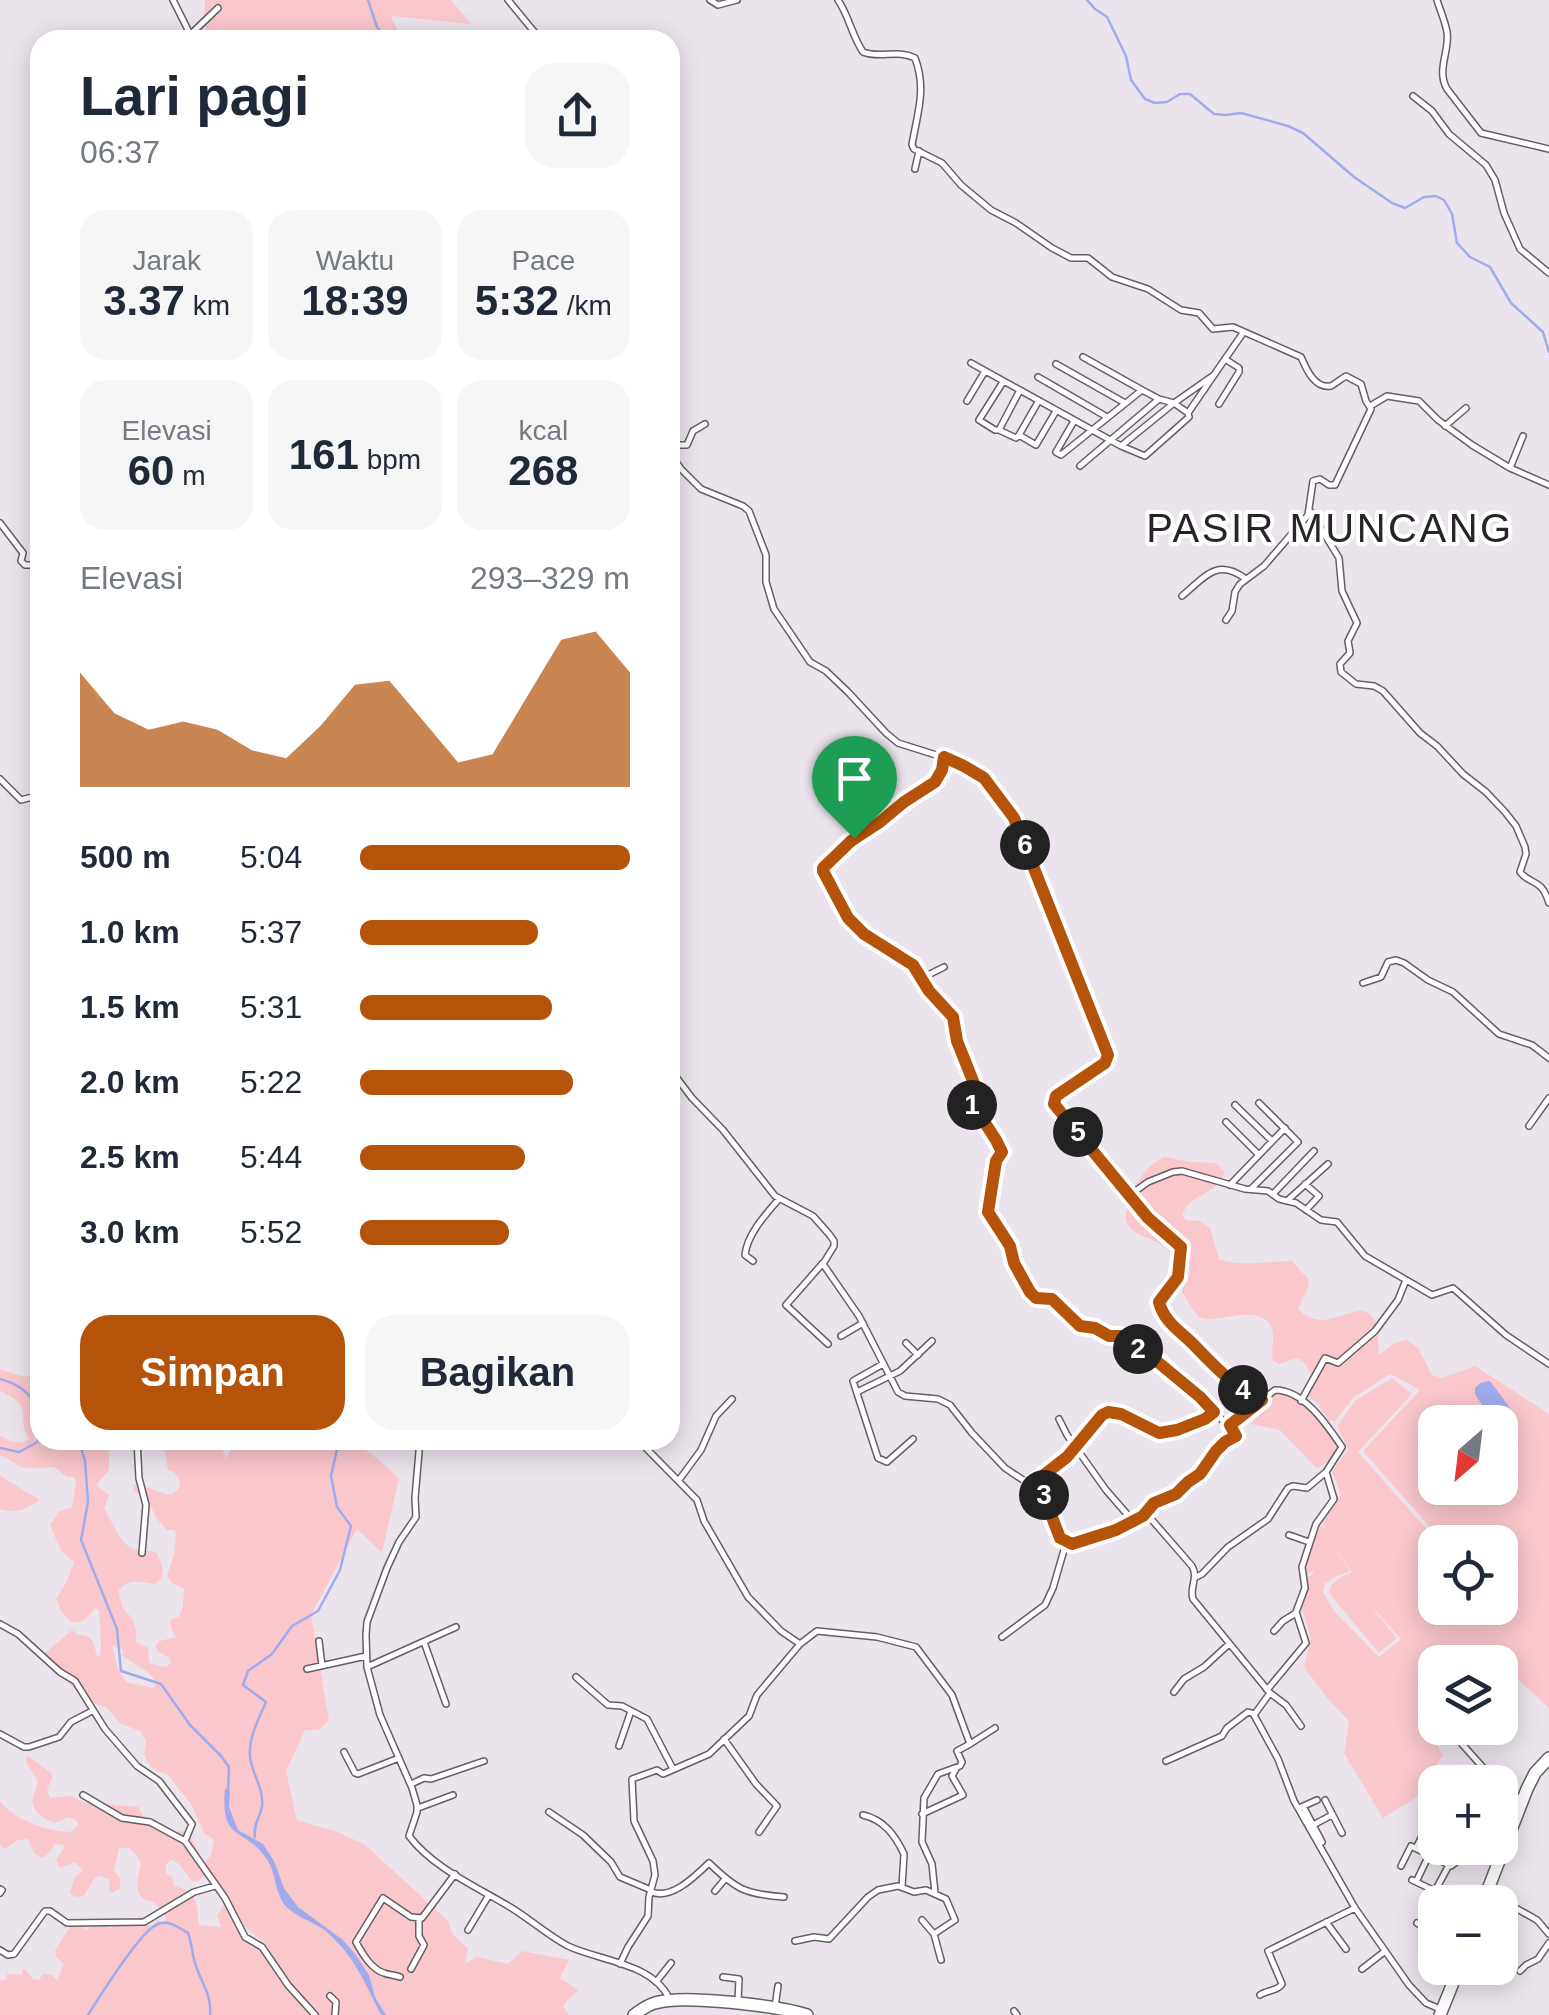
<!DOCTYPE html>
<html lang="id">
<head>
<meta charset="utf-8">
<style>
  body { margin:0; font-family:Helvetica,sans-serif; background:#f6f6f7; color:#1f2937; height:100vh; display:flex; flex-direction:column; font-size:38px; white-space:nowrap }
  * { box-sizing:border-box; margin:0 }
  p { font-size:32px; color:#747a83 }
  .icon { flex:none; width:55px; height:55px; fill:none; stroke:currentColor; stroke-width:2; stroke-linecap:round; stroke-linejoin:round }
  .map { position:relative; flex:1; overflow:hidden }
  .details { position:absolute; left:30px; top:30px; width:650px; height:1420px; display:flex; flex-direction:column; background:#fff; border-radius:30px; box-shadow:0 5px 25px #0003 }
  .details>* { flex:none }
  .needle { width:65px; rotate:208deg }
  .tools { position:absolute; left:1418px; top:1405px; display:grid; gap:20px }
  .tools a { display:grid; place-items:center; width:100px; height:100px; border-radius:20px; background:#fff; box-shadow:0 5px 25px #0003; font-size:50px }
  .pin { position:absolute; display:grid; place-items:center; width:85px; height:85px; color:#fff; margin:-102px -42px; border-radius:50% 50% 50% 0; rotate:-45deg; box-shadow:0 0 10px #0007 }
  .pin .icon { rotate:45deg }
  .km { position:absolute; width:50px; height:50px; margin:-25px; border-radius:50%; background:#222; color:#fff; font-size:28px; line-height:50px; text-align:center }
  .round { display:grid; place-items:center; flex:none; width:105px; height:105px; border-radius:30px; background:#f6f6f7 }
  .overview { display:flex; align-items:center; justify-content:space-between; height:170px; padding:0 50px }
  h1 { font-size:55px; font-weight:800; line-height:75px }
  .figures { display:grid; grid-template-columns:repeat(3,1fr); gap:15px; height:170px; padding:10px 50px }
  .figures div { display:grid; align-content:center; border-radius:25px; background:#f6f6f7; text-align:center }
  .figures b { font-size:42px; font-weight:800 }
  .figures small { font-size:28px; font-weight:400 }
  .figures p { font-size:28px }
  .chart { height:280px; padding:20px 50px }
  .chart p { display:flex; justify-content:space-between }
  .chart svg { width:100%; height:180px; margin-top:10px; fill:#b45309; opacity:.7 }
  .primary-button { display:flex; gap:20px; margin-top:auto; padding:20px 50px }
  .primary-button a { flex:1; height:115px; border-radius:30px; background:#b45309; color:#fff; font-size:40px; font-weight:800; line-height:115px; text-align:center }
  .primary-button a+a { background:#f6f6f7; color:#1f2937 }
  ul { padding:0 50px; list-style:none; font-size:32px }
  li { display:grid; grid-template-columns:160px 120px 1fr; align-items:center; height:75px }
  li i { height:25px; border-radius:12px; background:#b45309 }
  .map>svg:first-child { display:block }
</style>
</head>
<body>
<div class="map">
<svg width="1549" height="2015" viewBox="0 0 1549 2015">
  <rect width="100%" height="100%" fill="#ece4ed"/>
  <path fill="#fac7cd" fill-rule="evenodd" d="M205,0H451L471,24L391,16L402,40H208L204,19Z
    M1165,1157L1191,1162L1216,1163L1225,1172C1215,1197 1191,1192 1182,1215L1186,1220L1199,1221L1210,1228L1219,1259C1241,1268 1269,1261 1292,1261L1309,1280L1308,1287L1298,1309C1329,1341 1361,1289 1376,1323C1380,1333 1377,1345 1379,1355L1395,1343L1407,1340L1418,1348L1432,1375L1442,1378L1475,1366L1549,1414V1708L1508,1670L1500,1669V1662H1435V1713L1425,1724L1443,1755L1415,1798L1383,1818L1344,1753L1349,1721L1327,1698L1304,1667L1311,1639L1302,1608L1307,1578L1314,1573L1312,1571L1307,1575C1303,1558 1314,1539 1322,1524L1325,1530L1323,1520L1341,1495L1332,1471L1348,1450L1337,1426L1355,1401L1392,1378L1412,1394L1358,1452L1438,1542H1435V1570L1410,1572L1435,1573V1608H1500V1542H1443L1363,1451L1420,1390L1390,1374L1353,1398L1335,1421H1329L1318,1404L1307,1394L1311,1374L1304,1362L1297,1358L1279,1364L1273,1361C1270,1349 1277,1333 1269,1323C1252,1304 1219,1324 1201,1318C1194,1315 1179,1287 1177,1279C1175,1272 1175,1264 1172,1256C1161,1229 1105,1246 1134,1190C1142,1175 1149,1163 1165,1157ZM1435,1422H1500V1488H1435ZM1328,1537L1352,1572C1341,1577 1331,1580 1329,1593L1379,1653L1397,1638L1366,1600L1401,1639L1379,1657L1334,1611L1323,1592L1325,1584L1322,1580L1326,1583L1335,1577L1350,1571Z
    M0,1369L24,1377L37,1374L40,1376V1440H113V1444L109,1450V1470L97,1484V1486L109,1495L104,1509C113,1521 118,1542 133,1549C141,1552 148,1549 157,1553L163,1569L162,1578L155,1584C142,1582 128,1578 119,1590C119,1618 139,1610 136,1642L148,1648L149,1663L166,1667L171,1663L169,1658L158,1651L155,1646L160,1641L176,1637L172,1631L170,1620L179,1617L183,1606L184,1589L172,1583L167,1576L174,1555L176,1534L174,1530H167L157,1519L147,1499L133,1490L135,1485C148,1486 159,1493 171,1495L178,1490L180,1482L175,1473L168,1470L164,1447L155,1445L153,1440H175C180,1447 185,1451 193,1447V1440L220,1443L226,1459L237,1440H351L378,1459L399,1478L382,1553L357,1529L311,1615L329,1721L318,1730H305L286,1771L297,1820L337,1832L364,1844L448,1921L452,1933L468,1949L465,1964L477,1957L508,1964L522,1951L569,1960L560,1978L578,1990L563,2006L569,2015H319L294,1988L317,2015H0V1980H6L7,1974L22,1975V1970L25,1969L33,1979L39,1980L43,1974L52,1975L57,1980L64,1964L56,1957L55,1951C63,1939 66,1928 79,1920L86,1931L92,1924H98L102,1920L106,1927L111,1928L116,1923L120,1927L131,1926L140,1916L148,1920V1925L153,1926L157,1920L163,1923L166,1919L164,1913L154,1902C131,1899 137,1880 141,1864C137,1855 131,1845 119,1848L114,1871L121,1879L119,1889L112,1893L109,1891L110,1879L99,1876L94,1879L84,1896L76,1897L70,1893L74,1878L83,1870L75,1862L61,1868L58,1866L56,1859L64,1848L63,1845L55,1844L47,1855L41,1858L34,1853L28,1839L18,1840L5,1849L0,1846V1801C12,1819 49,1832 70,1832L78,1826V1822L69,1817L54,1823L42,1817L36,1811L32,1801L38,1781L26,1762L27,1755L52,1774V1779L47,1789L50,1798L71,1796L83,1802L138,1807L147,1822L160,1823L173,1833L182,1831L190,1835L204,1863L211,1855L214,1840L204,1833L191,1804L167,1774L156,1771L147,1762L144,1753L146,1740L140,1731L120,1723L107,1708L86,1700L51,1666L44,1654L72,1630L78,1635C91,1634 95,1642 96,1654L100,1658C102,1643 100,1625 99,1610L95,1608C78,1633 65,1623 56,1599L67,1581L74,1562L61,1551L50,1525L59,1512L72,1507L76,1480L73,1477H67L54,1467C43,1467 32,1470 22,1467C14,1464 9,1458 0,1455V1436L10,1441L23,1443L29,1438C14,1417 38,1408 0,1391ZM112,1645L123,1650L122,1656L149,1673L156,1682L154,1688L126,1682L117,1667ZM172,1860L179,1864L192,1881H198L203,1876L218,1887L238,1920L267,1946L283,1973L263,1946L247,1937L236,1921H231L229,1910L224,1905L217,1916L221,1927L199,1925C197,1902 198,1892 174,1886L172,1877L166,1874V1864Z
    M1285,1392L1304,1405L1340,1446L1337,1454L1317,1469L1280,1430L1251,1424L1275,1394Z
    M0,1476L40,1500C28,1509 15,1514 0,1509Z"/>
  <path fill="#a0abee" d="M1490,1381L1513,1412L1512,1417L1500,1424V1422H1493L1475,1394V1388L1480,1383Z
    M225,1788L230,1792L229,1807L238,1830L263,1844L274,1861L284,1888L298,1907L343,1940L355,1954L369,1975L375,1997L386,2015H382L379,2011C364,1981 355,1958 329,1934C317,1922 295,1918 284,1904C275,1892 276,1874 268,1861C245,1825 220,1845 225,1788Z"/>
  <g fill="none" stroke-linecap="round" stroke-linejoin="round">
    <path stroke="#a0abee" stroke-width="2.5" d="M368,0L377,27L388,40
      M1087,0L1095,9L1107,17L1126,56L1131,80L1145,99L1155,103L1167,102L1180,94H1190L1214,114L1225,115L1241,113L1288,126L1303,133L1354,177L1392,203L1405,208L1424,197L1436,196L1444,200L1452,214L1457,243L1470,257L1490,267L1511,303L1543,332L1549,352
      M0,1379C38,1390 36,1407 38,1441L81,1448L85,1461L88,1502L81,1540L117,1629L121,1671L161,1684L190,1725L221,1756L229,1767L228,1793
      M0,1448L19,1452L36,1443
      M255,1837C253,1824 260,1818 262,1806C264,1788 252,1774 250,1757C248,1739 259,1718 266,1702L243,1685L248,1671L272,1654L292,1626L318,1611L340,1570L351,1526L337,1507L331,1476L339,1440
      M88,2015C98,1999 142,1929 158,1924C169,1920 178,1927 188,1933C192,1944 192,1955 196,1966C202,1984 212,1996 210,2015"/>
    <defs>
      <path id="street" d="M173,0L193,40
        M508,0L541,40
        M710,0L718,5L737,0
        M838,0C849,16 852,36 863,52C880,59 898,49 915,58C927,90 917,114 912,145L914,149L942,163L961,185L991,210L1016,223L1052,248L1071,258H1088L1112,277L1148,289L1181,310L1199,313L1213,329L1233,327L1301,357C1306,368 1314,389 1331,386C1333,385 1344,377 1346,376L1361,384L1366,401L1371,409L1335,485H1329L1320,479L1313,481L1308,515L1264,566L1240,584L1235,592L1232,611L1226,620
        M1437,0C1440,10 1445,21 1447,32C1450,51 1436,70 1447,89L1481,133L1549,149
        M191,34L218,8
        M1413,96L1432,111L1449,134L1486,165L1495,180L1504,213L1520,249L1549,273
        M915,169L919,151
        M971,363L1121,446
        M1056,364L1125,403
        M1214,375L1174,403L1188,413L1225,359
        M1038,377L1107,417
        M1142,390L1159,399
        M967,401L985,371
        M1038,402L1019,435L1036,445L1056,411
        M1219,404L1239,372V368L1225,359L1243,333
        M1372,405L1387,396L1419,401L1438,420L1472,445L1510,468L1549,485
        M1074,421L1056,452L1061,455L1142,390L1083,357
        M1445,426L1466,408
        M999,430H995L979,420L1003,382
        M1019,435L1016,438L999,430L1019,392
        M670,445H687L693,431L705,424
        M670,453L681,469L701,489L743,506L749,511L766,555V582L774,609L810,662L826,671L848,692L886,733L898,743L955,761L982,776L990,785L1018,826L1035,874L1065,941L1108,1055L1105,1063L1057,1096L1054,1102L1148,1218L1181,1247L1178,1277L1159,1302C1164,1322 1180,1331 1194,1345C1215,1367 1234,1386 1262,1400L1275,1390C1304,1390 1327,1425 1342,1447L1326,1472L1334,1499L1316,1524L1302,1567L1305,1588L1296,1612L1306,1643L1267,1690
        M1080,466L1159,399L1174,403L1121,446L1145,456L1189,417L1188,413
        M1510,468L1523,436
        M1311,512L1339,558L1342,591L1357,623L1348,641L1350,653L1340,664L1341,672L1356,684L1374,686L1383,691L1420,733L1437,746L1463,774L1486,792L1505,812L1516,826L1525,847L1526,854L1520,872C1531,886 1541,877 1549,903
        M0,523L23,553L21,561L25,565H31L40,558
        M1182,596C1205,577 1217,557 1246,579
        M944,757L942,772L935,782L904,802L880,822L851,841L822,869L849,918L865,933L913,965L929,991L953,1017L955,1036L976,1088L972,1103L1002,1152C994,1164 984,1205 991,1220C997,1231 1009,1240 1012,1253C1015,1266 1021,1286 1033,1295C1040,1300 1047,1296 1055,1301C1063,1307 1069,1318 1077,1324C1083,1328 1114,1336 1122,1336L1197,1394L1227,1425L1237,1421L1262,1400
        M0,779L21,800L40,795
        M922,978L944,967
        M1363,983L1381,977L1388,962L1396,960L1404,963L1428,980L1453,992L1499,1034L1532,1045L1549,1058
        M670,1069L692,1098L723,1130L775,1196L813,1216L829,1234L834,1241V1246L823,1264L859,1316L898,1392L905,1396L938,1399L950,1405L972,1433L1005,1468L1041,1492L1057,1534L1062,1541L1070,1544L1079,1542L1120,1528L1145,1515L1152,1520L1192,1566C1199,1578 1189,1587 1193,1599L1270,1693L1254,1715L1278,1759L1294,1801L1355,1908L1409,1985L1426,2003L1440,2009
        M1235,1105L1272,1141
        M1226,1122L1259,1155
        M1529,1126L1549,1098
        M1305,1184L1319,1196L1306,1210
        M1230,1185L1285,1128
        M1251,1189L1298,1142L1259,1103
        M1273,1194L1314,1151
        M1130,1195L1148,1182L1173,1172L1182,1171L1245,1189L1268,1191L1279,1199L1296,1203L1321,1220L1337,1222L1365,1256L1432,1295L1453,1288L1506,1335L1549,1364
        M1289,1199L1328,1164
        M753,1261L745,1255C747,1235 765,1215 778,1200
        M823,1263L786,1305L828,1344
        M841,1336L863,1323
        M906,1343L918,1355
        M883,1364L853,1381L878,1458L887,1462L913,1439
        M857,1392L900,1371L932,1341
        M1301,1401L1325,1358L1338,1363L1375,1331L1398,1300L1406,1280
        M1059,1419L1067,1435L1106,1490L1133,1521
        M137,1440L139,1478L146,1505L142,1553
        M420,1440L415,1498L416,1517L399,1542L387,1568L367,1622L366,1635L367,1667L380,1715L412,1788L417,1805V1812L409,1836C433,1868 477,1887 510,1907C530,1919 547,1935 568,1946C600,1961 652,1963 669,1998
        M638,1440L697,1500L704,1521L748,1597L781,1631L800,1644
        M679,1480L701,1450L716,1416L732,1399
        M1032,1484L1077,1448L1102,1415C1122,1407 1137,1425 1154,1431C1169,1436 1202,1421 1214,1412
        M1143,1515C1153,1502 1156,1504 1169,1497C1175,1494 1198,1476 1202,1472C1215,1458 1217,1446 1236,1436L1230,1426
        M1289,1535L1309,1542
        M1196,1577L1202,1574L1228,1547L1268,1519L1288,1488L1293,1486L1307,1488L1326,1472
        M0,1624L18,1634L60,1672L75,1681L105,1729L137,1766L159,1781L192,1824L185,1841
        M1274,1631L1283,1621L1296,1613
        M1002,1637L1045,1605L1053,1588L1066,1543
        M319,1641L322,1666
        M424,1642L446,1704
        M367,1667L456,1627
        M307,1669L366,1656
        M576,1677L608,1705L622,1706L647,1719L673,1769
        M1174,1692L1184,1679L1204,1667L1229,1644
        M1270,1693L1286,1705L1301,1726
        M0,1734L24,1747H29L59,1737L71,1722L92,1711
        M724,1739L756,1784L777,1806L759,1832
        M970,1744L995,1728
        M1462,1744L1496,1782
        M619,1746L631,1711
        M344,1752L355,1773L358,1774L399,1758
        M1166,1761L1222,1736L1227,1728L1248,1712L1254,1714
        M411,1784L424,1778L431,1779L484,1761
        M1500,1787L1522,1800
        M83,1795L122,1818L150,1822L185,1841L225,1898L245,1937L262,1947L288,1985L315,2015
        M1325,1800L1342,1833
        M418,1808L453,1795
        M1299,1808L1317,1800
        M1305,1810L1322,1842
        M549,1812L583,1835L611,1862L620,1877L651,1890
        M922,1814L963,1795L952,1776L956,1769
        M863,1815C884,1820 895,1835 904,1854L902,1887
        M1313,1825L1332,1815
        M1416,1848L1427,1826L1435,1824
        M1433,1858L1439,1848
        M1401,1866L1411,1846L1451,1866L1455,1863L1463,1848
        M1412,1880L1435,1891L1449,1865
        M1416,1882L1429,1855
        M0,1889L2,1890L0,1893
        M715,1891L725,1879
        M651,1892C672,1900 694,1877 709,1863C737,1890 745,1894 784,1897
        M1489,1893L1537,1920L1549,1934
        M922,1920L934,1934L941,1960
        M1326,1922L1346,1949
        M1417,1923L1435,1934
        M468,1930L489,1895
        M795,1941L814,1937L829,1939L868,1897L878,1890L898,1886L914,1892L926,1890L946,1899L955,1920L934,1934
        M0,1950L8,1955L14,1954L45,1911H50L67,1923L144,1922L194,1892L215,1886
        M620,1964L628,1947L648,1916L649,1897L655,1875L653,1861L634,1821L632,1779L657,1770L663,1774L709,1754L749,1716L757,1695L800,1644L817,1631L877,1637L916,1647L952,1695L970,1744L957,1751L962,1762L960,1766L938,1774L924,1798L922,1842L932,1864L935,1893
        M411,1969L424,1945L419,1936V1919
        M1362,1969L1384,1952
        M1520,1971L1526,1965L1538,1959L1549,1943
        M400,1977C395,1975 389,1975 384,1973C371,1969 362,1953 356,1942L383,1898L411,1917L422,1918L455,1874
        M723,1977L739,1979L738,2001
        M656,1982L671,1963
        M1260,1995C1267,1990 1278,1991 1282,1984L1268,1951L1355,1908
        M330,1996L336,2002L335,2015
        M775,2007L778,1986
        M1014,2011L1017,2015"/>
      <path id="highway" d="M1483,1902L1527,1789L1535,1773L1549,1758
        M634,2015C641,2010 647,2005 655,2003C683,1994 778,2006 807,2015
        M1440,2015L1459,1968"/>
    </defs>
    <use href="#street" stroke="#645e65" stroke-width="8"/>
    <use href="#highway" stroke="#645e65" stroke-width="14"/>
    <use href="#street" stroke="#fff" stroke-width="5"/>
    <use href="#highway" stroke="#fff" stroke-width="11"/>
  </g>
  <g fill="none" stroke-linecap="round" stroke-linejoin="round">
    <defs>
      <path id="route" d="M944,757L964,766L984,778L1014,818L1108,1055L1105,1063L1056,1096L1054,1104L1148,1218L1181,1247L1178,1277L1159,1302C1164,1322 1180,1331 1194,1345C1215,1367 1234,1387 1262,1400L1230,1425L1236,1436L1225,1442L1216,1451L1200,1474L1188,1482L1176,1494L1154,1503L1143,1516L1116,1530L1072,1544L1060,1538L1044,1496L1031,1485L1067,1457L1102,1415L1108,1412L1121,1414L1159,1433L1177,1430L1205,1419L1214,1412L1200,1397L1159,1363L1121,1336H1109L1095,1328L1080,1326L1052,1299L1036,1298L1030,1292L1014,1263L1010,1246L988,1212L996,1161L1002,1152L996,1140L972,1103L975,1086L957,1041L953,1017L929,991L913,965L864,934L848,918L823,871V868L851,841L880,822L904,802L935,782L942,770Z"/>
    </defs>
    <use href="#route" stroke="#fff" stroke-width="20"/>
    <use href="#route" stroke="#b45309" stroke-width="12"/>
  </g>
  <g text-anchor="middle" stroke-width="8" stroke-linejoin="round" paint-order="stroke">
    <g font-size="40" letter-spacing="2.5" fill="#282528" stroke="#fff">
      <text x="1330" y="542">PASIR MUNCANG</text>
    </g>
  </g>
</svg>
<div class="tools">
<a><svg class="needle" viewBox="-14 -14 28 28"><path d="M0-13l5 13h-10z" fill="#e53935"/><path d="M0 13l5-13h-10z" fill="#747a83"/></svg></a>
<a><svg class="icon" aria-label="locate" viewBox="0 0 24 24"><circle cx="12" cy="12" r="6"/><path d="M12 2v4M12 18v4M2 12h4M18 12h4"/></svg></a>
<a><svg class="icon" aria-label="layers" viewBox="0 0 24 24"><path d="M12 4l9 5-9 5-9-5zM3 14l9 5 9-5"/></svg></a>
<a>+</a>
<a>−</a>
</div>
<div class="pin" style="left:854px;top:838px;background:#1e9e55"><svg class="icon" aria-label="arrive" viewBox="0 0 24 24"><path d="M6 21V4h12l-3 4 3 4H6"/></svg></div>
<b class="km" style="left:972px;top:1105px">1</b>
<b class="km" style="left:1138px;top:1349px">2</b>
<b class="km" style="left:1044px;top:1495px">3</b>
<b class="km" style="left:1243px;top:1390px">4</b>
<b class="km" style="left:1078px;top:1132px">5</b>
<b class="km" style="left:1025px;top:845px">6</b>
<section class="details">
<div class="overview"><div><h1>Lari pagi</h1><p>06:37</p></div><a class="round"><svg class="icon" aria-label="share" viewBox="0 0 24 24"><path d="M12 15V3M7 8l5-5 5 5M5 13v7h14v-7"/></svg></a></div>
<div class="figures">
<div><p>Jarak</p><b>3.37<small> km</small></b></div>
<div><p>Waktu</p><b>18:39</b></div>
<div><p>Pace</p><b>5:32<small> /km</small></b></div>
</div>
<div class="figures">
<div><p>Elevasi</p><b>60<small> m</small></b></div>
<div><b>161<small> bpm</small></b></div>
<div><p>kcal</p><b>268</b></div>
</div>
<div class="chart"><p><span>Elevasi</span>293–329 m</p>
<svg viewBox="0 0 160 44" preserveAspectRatio="none"><path d="M0 44V16L10 26L20 30L30 28L40 30L50 35L60 37L70 29L80 19L90 18L100 28L110 38L120 36L130 22L140 8L150 6L160 16V44z"/></svg>
</div>
<ul>
<li><b>500 m</b>5:04<i style="width:100%"></i></li>
<li><b>1.0 km</b>5:37<i style="width:66%"></i></li>
<li><b>1.5 km</b>5:31<i style="width:71%"></i></li>
<li><b>2.0 km</b>5:22<i style="width:79%"></i></li>
<li><b>2.5 km</b>5:44<i style="width:61%"></i></li>
<li><b>3.0 km</b>5:52<i style="width:55%"></i></li>
</ul>
<div class="primary-button"><a>Simpan</a><a>Bagikan</a></div>
</section>
</div>
</body>
</html>
